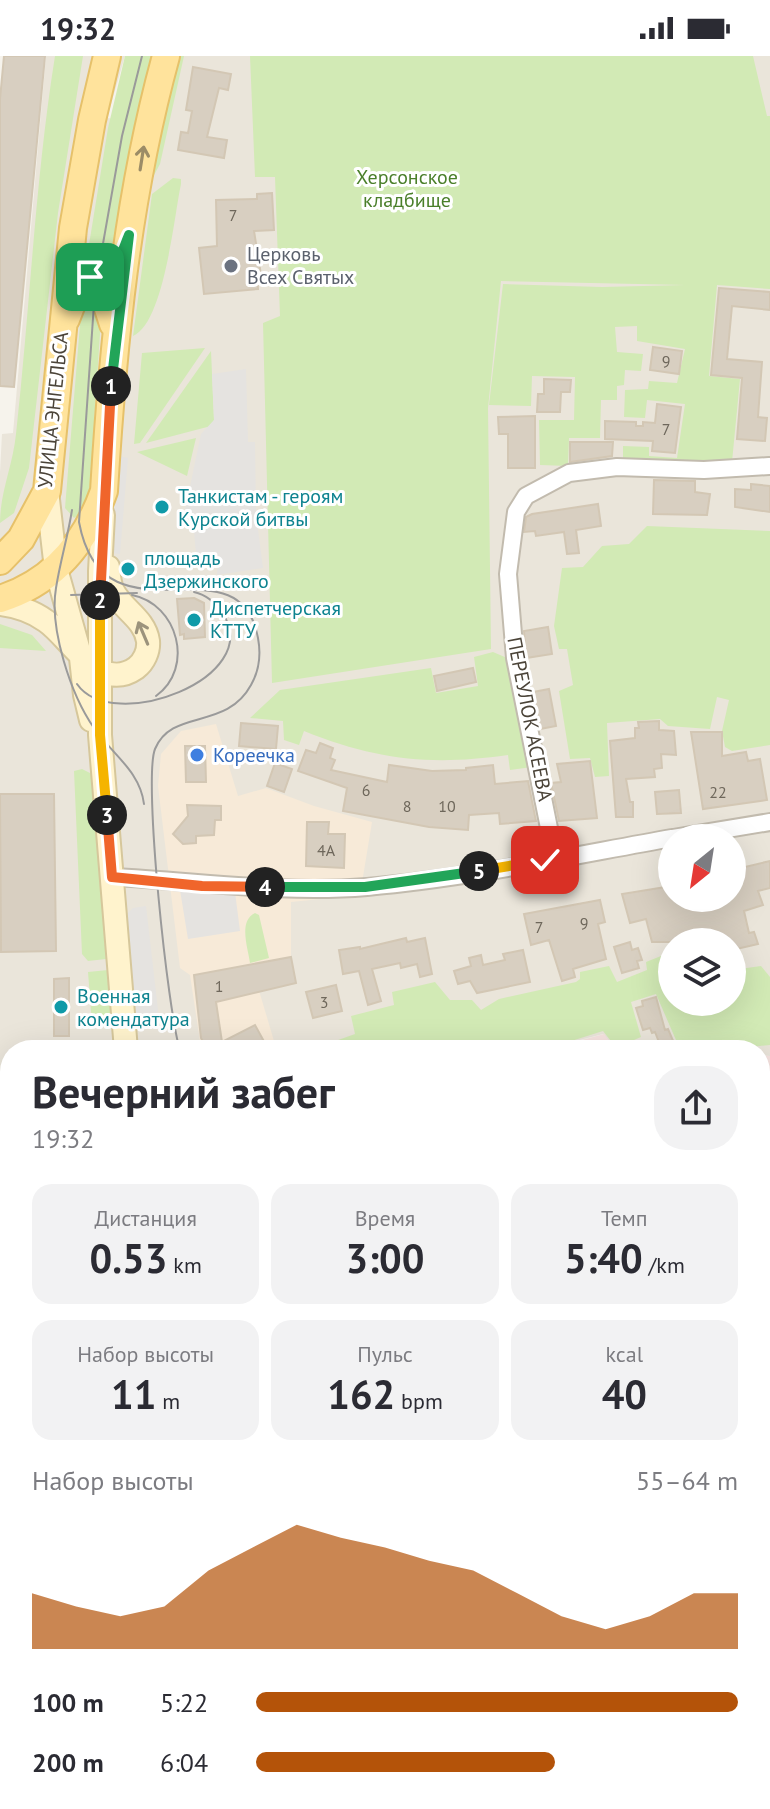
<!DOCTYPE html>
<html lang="ru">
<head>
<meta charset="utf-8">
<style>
  body { margin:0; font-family:"PT Sans",sans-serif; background:#f2f2f3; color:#2b2b33; height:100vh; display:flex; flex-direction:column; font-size:30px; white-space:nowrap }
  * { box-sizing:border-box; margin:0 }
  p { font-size:26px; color:#7c7c81 }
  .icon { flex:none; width:44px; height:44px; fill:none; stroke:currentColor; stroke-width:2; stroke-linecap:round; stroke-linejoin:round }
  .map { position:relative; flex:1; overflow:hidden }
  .side { position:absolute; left:0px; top:984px; width:770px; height:770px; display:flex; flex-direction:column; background:#fff; border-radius:32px 32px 0 0; box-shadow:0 8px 32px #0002 }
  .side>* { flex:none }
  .needle { width:52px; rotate:210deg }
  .controls { position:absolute; left:658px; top:768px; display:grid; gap:16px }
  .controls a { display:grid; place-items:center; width:88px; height:88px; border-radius:50%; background:#fff; box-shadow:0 8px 32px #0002; font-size:40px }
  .pin { position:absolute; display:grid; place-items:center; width:68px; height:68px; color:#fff; margin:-34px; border-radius:16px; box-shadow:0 4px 12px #0006 }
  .km { position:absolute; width:40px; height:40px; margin:-20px; border-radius:50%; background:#222; color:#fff; font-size:22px; line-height:40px; text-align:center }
  .round { display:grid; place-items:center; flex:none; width:84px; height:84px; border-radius:32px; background:#f2f2f3 }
  .summary { display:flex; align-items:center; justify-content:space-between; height:136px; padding:0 32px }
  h1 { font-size:44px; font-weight:700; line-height:60px }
  .metrics { display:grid; grid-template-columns:repeat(3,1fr); gap:12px; height:136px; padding:8px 32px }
  .metrics div { display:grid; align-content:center; border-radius:20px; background:#f2f2f3; text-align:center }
  .metrics b { font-size:40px; font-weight:700 }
  .metrics small { font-size:22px; font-weight:400 }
  .metrics p { font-size:22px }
  .chart { height:224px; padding:16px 32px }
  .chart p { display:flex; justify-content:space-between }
  .chart svg { width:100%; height:144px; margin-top:8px; fill:#b45309; opacity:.7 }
  ul { padding:0 32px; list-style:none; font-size:26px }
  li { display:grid; grid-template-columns:128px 96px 1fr; align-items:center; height:60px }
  li i { height:20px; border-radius:10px; background:#b45309 }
  .status { display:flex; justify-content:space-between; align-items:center; height:56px; padding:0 40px; background:#fff; direction:ltr }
  .status svg { height:22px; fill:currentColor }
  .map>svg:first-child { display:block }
</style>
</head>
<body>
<div class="status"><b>19:32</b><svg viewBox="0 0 49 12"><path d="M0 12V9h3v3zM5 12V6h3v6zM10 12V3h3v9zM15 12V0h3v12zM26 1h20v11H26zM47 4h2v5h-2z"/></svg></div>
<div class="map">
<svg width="770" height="1753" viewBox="0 0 770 1753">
  <rect width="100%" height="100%" fill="#f6f3ec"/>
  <path fill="#eae5da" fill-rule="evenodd" d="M46,0H125L107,62L147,66L166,0H770V1000L760,999V994H616L603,978L540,994H507L503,991L490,994H10V1409L0,1410V416L2,378L13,377ZM672,782H732V842H672ZM672,886H732V946H672Z
    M760,1500L770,1513V1753H725L718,1744H760Z"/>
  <path fill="#f7ead8" d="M216,668L238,740L266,732L314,750L372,766L360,839L291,846V901L252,911L274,985L261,994H204L200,985L190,919L180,912L158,730L161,698L181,675Z"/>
  <path fill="#e6e2dd" d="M10,1409V1744H18V1753H0V1410Z
    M261,1744H326L335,1753H261Z
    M480,1744H718L725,1753H470Z"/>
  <path fill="#f6e3e0" d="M604,978L616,994H540L571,987Z
    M760,999L770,1000V1513L760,1500Z"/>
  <path fill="#d2eab5" d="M55,0H83L58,157L29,412L14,457L0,467C0,436 13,409 16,378C30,252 35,125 55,0Z
    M125,0H155L134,76L110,204L102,217L90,215L86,207L108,72Z
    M176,0H184L160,108L154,119L150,115Z
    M250,0H753L767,60H770V233L717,229L709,320L740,323L732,406L691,408L623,405V390L649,391V400L677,402L685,348L647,344L645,362L624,361L625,334L648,333L649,325L677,327L685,293L637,285V270L615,271L617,296L643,298L641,315L625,314L624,329L617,330V344H601L600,382H569L568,410L540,409L539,364H574L575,321L532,320L531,350L489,349L503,228L602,231L685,229L501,225L488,352L491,593L272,627L263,267L280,260L275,121H255Z
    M173,122L181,123V128C174,161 164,267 133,280L152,138Z
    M82,244L102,248L89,443L80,458L74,462L65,452Z
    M205,292L140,387L134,388L142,297Z
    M211,295L214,364L211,370L146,387Z
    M196,382L187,420L137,396Z
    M647,470L770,475V689L732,695L725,691L722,675L729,644L717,641L710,673L668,670L660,663L607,667L609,720L595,721L590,702L570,703L559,635L573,629L567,593H559L554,570L562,512L583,511L602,490L629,488Z
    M0,568L32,579L46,595L0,592Z
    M493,596L512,604L532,711L510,714L508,699C431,710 376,704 304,675L299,689L284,684L283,665L250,662L280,634L431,612L436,637L478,630L474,601Z
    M82,713L92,718L106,903L88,905L82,898L74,715Z
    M255,857L259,859L269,902L250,907C248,892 238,865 255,857Z
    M666,898L672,915V946H732V914L761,910L770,921V989L719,994H677L679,991L656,938L631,946L641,981L627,987L629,994H618L603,975L565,987L511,994L503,987L476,994H310L355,978L351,960L394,949L392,936L435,926L450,944H472L481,954L499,943L576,926L580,923V916L609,910L617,926L647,914L646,906Z
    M108,914L112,966L92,968L88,916Z"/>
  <path fill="#e5e3e0" d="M246,313L248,386H255L256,458L263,512L217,519L218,504L196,497L193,465L184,459L201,378L214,364L212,318Z
    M119,400L128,402L120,498L111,497Z
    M180,834L235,836L240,875L188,883Z
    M146,850L158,954L157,958L145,960L132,959L123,862L133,852Z"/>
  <path fill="#d8cfc1" stroke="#d3c7b4" stroke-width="2" d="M4,0H45L14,331L0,330V43Z
    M193,11L231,18L228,34L219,32L207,81L227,84L224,102L178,94L181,76L188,77L192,55L186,54Z
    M272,137L274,174L254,175L261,219H257L258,233L204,238L199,192L217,190L216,144L257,143V138Z
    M719,232L770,236V254L732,250L727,303L762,306L758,361L767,362L765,385L737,383L742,322L711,319Z
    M653,291L682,295L679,318L650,314Z
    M544,323L571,324L570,336H561L560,356H537L538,338H544Z
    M657,348L681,351L675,397L652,395L653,385L605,383V365L636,366V370H643V366L655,367Z
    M535,360V412H508V378H499L498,361Z
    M570,386H613L612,400L570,406Z
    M654,424L695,425V436L710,438L707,459L653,458Z
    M751,428L770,430V456L735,451V433L751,434Z
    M598,448L601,470L576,474L579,497L567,498L564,476L536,480L535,475L524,476L526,461L532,458Z
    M194,542L204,547L205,581L184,583V578L180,579L177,543Z
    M548,571L552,598L526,602L524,575Z
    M473,612L476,626L437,635L434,620Z
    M549,633L556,670L540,673L533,636Z
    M659,665V674L674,675L676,699L661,698L662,712L654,713L655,721L626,723L630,746H633V761H616L610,685L635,682V672H639L638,666Z
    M241,667L278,670L276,693L239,690Z
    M691,676H722V700L746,696L748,705L760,703L767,744L703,753Z
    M320,687L333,692L330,702L335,704L331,714L387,726L389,709L432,715L466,714V712L493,709L495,728L528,725L536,765L500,768L499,757L469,759L468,774L429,771L343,755L347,732L298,715L306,694L316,697Z
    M185,690H205L206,726H186Z
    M590,705L597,762L559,765L551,727L561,726L557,708Z
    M275,707L292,713L284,736L267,730Z
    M679,734L681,757L657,758L655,736Z
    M0,738H54L56,895L1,896Z
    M187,749L221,750V764H215L214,779L196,780V787L183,788L173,778L188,760Z
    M307,766H329L328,778H345L344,812L306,810Z
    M770,805V832L758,835L763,849L744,855L749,877L754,876L758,888L732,894V886H652L646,863L630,867L622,838L672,830V842H686L687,846L707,842H732V814Z
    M600,844L605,866L598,868L606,903L573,913L575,921L562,925L549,884L531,889L524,858Z
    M406,882L407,886L425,882L432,918L420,921L417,908L401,912L400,907L372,913L381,945L368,949L359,915L343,918L339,894L360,891V893Z
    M630,886L632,894L638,892L642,904L637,905L639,912L622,917L614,891Z
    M523,894L530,926L477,937L470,925L458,928L454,915L471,910L469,902L481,899L483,909L505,904L503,898Z
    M291,901L296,927L216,946L222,986L255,969L266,989L256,994H207L201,982L194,919Z
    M69,922V980H54V923Z
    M336,929L342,955L313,962L306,936Z
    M656,941L665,974L668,973L677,994H662L655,976L652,977L650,972L643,974L636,952L643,950L642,945Z"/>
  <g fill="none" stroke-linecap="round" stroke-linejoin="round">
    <defs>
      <path id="street" d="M673,782L770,766
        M555,802L515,602L508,518L516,456L526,440L569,417L617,411L704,414L769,410
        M112,821C197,825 282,838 367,831C469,822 571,800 672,782
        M746,1744L754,1753"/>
      <path id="secondary" d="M47,435L56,513L81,602L85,639L91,664
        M103,459L100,515V679L126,994
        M0,548C17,550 32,555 46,565C70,581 99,638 136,612C144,606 149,595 148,585C145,563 122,553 113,535C109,528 109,519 108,511
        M36,1744V1753"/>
      <path id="primary" d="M66,263L73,245L88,232L103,237L113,268
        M0,505L21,483L47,435L73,172L92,64L107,0
        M0,543C54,526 86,486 104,435C113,288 127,142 166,0"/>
    </defs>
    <use href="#street" stroke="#c2bbae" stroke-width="20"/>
    <use href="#secondary" stroke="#d6c79b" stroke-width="26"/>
    <use href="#primary" stroke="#e6c16a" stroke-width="30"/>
    <use href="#street" stroke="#fff" stroke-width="16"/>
    <use href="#secondary" stroke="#fff3cd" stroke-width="22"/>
    <use href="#primary" stroke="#ffe39c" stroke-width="26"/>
    <path stroke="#9a9a9a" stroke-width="2" d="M142,0L122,80L95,233L79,466C103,596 239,478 258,582C261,598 259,615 251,629C226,675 172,652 155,693C143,723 168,958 180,994
      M72,454C68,480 60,506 56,532C49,573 71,639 94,672C112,698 140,715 144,748
      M71,539L137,537
      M132,539C178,548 195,612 156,640
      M77,628C112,679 265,622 223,558C216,547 207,539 194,536
      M760,1734L770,1746"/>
  </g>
  <defs><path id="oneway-shaft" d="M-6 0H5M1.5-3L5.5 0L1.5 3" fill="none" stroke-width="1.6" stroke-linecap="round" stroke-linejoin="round" transform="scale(2)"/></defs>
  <use stroke="#9c8c66" href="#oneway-shaft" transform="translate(142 102) rotate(-81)"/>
  <use stroke="#9c937c" href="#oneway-shaft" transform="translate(143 577) rotate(-113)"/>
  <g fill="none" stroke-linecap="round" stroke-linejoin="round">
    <defs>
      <path id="split-1" d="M90,221C115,226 121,198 129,179L111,330"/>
      <path id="split-2" d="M100,544L111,330"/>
      <path id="split-3" d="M100,544V679L107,759"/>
      <path id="split-4" d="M107,759L112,821L202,830L265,831"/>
      <path id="split-5" d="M265,831H365L479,815"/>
      <path id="split-6" d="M479,815L545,804"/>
    </defs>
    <use href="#split-1" stroke="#fff" stroke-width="16"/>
    <use href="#split-2" stroke="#fff" stroke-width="16"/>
    <use href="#split-3" stroke="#fff" stroke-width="16"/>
    <use href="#split-4" stroke="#fff" stroke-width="16"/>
    <use href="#split-5" stroke="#fff" stroke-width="16"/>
    <use href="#split-6" stroke="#fff" stroke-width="16"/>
    <use href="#split-1" stroke="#22a559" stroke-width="10"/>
    <use href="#split-2" stroke="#f0652b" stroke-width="10"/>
    <use href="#split-3" stroke="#f5b400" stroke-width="10"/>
    <use href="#split-4" stroke="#f0652b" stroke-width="10"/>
    <use href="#split-5" stroke="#22a559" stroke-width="10"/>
    <use href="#split-6" stroke="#f5b400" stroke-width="10"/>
  </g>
  <circle fill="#6b7280" stroke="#fff" stroke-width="3" cx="231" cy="210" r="8"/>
  <g fill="#0f9aa8" stroke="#fff" stroke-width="3">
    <circle cx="162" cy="451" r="8"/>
    <circle cx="128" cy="513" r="8"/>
    <circle cx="194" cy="564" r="8"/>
    <circle cx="61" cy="951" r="8"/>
  </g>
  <circle fill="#3f7fe0" stroke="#fff" stroke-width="3" cx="197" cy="699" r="8"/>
  <g text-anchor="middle" stroke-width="6" stroke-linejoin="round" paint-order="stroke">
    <g font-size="16" fill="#6e675b">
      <text x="233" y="165">7</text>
      <text x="666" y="311">9</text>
      <text x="666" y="379">7</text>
      <text x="366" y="740">6</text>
      <text x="718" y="742">22</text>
      <text x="407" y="756">8</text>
      <text x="447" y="756">10</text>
      <text x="326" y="800">4А</text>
      <text x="584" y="873">9</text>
      <text x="539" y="877">7</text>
      <text x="219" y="936">1</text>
      <text x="324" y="952">3</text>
    </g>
    <g font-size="20" fill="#4a7f2a" stroke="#fff">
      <text x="407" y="128">Херсонское<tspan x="407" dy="23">кладбище</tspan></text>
    </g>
    <g font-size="20" fill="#5b616d" stroke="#fff" text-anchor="start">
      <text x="247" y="205">Церковь<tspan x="247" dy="23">Всех Святых</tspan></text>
    </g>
    <g font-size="20" fill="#4b4439" stroke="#fff">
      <text transform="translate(53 354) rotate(-84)" y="7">УЛИЦА ЭНГЕЛЬСА</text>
      <text transform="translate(530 663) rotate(79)" y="7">ПЕРЕУЛОК АСЕЕВА</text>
    </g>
    <g font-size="20" fill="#0d838f" stroke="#fff" text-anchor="start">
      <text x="178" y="447">Танкистам - героям<tspan x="178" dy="23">Курской битвы</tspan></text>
      <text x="144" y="509">площадь<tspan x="144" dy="23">Дзержинского</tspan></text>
      <text x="210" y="559">Диспетчерская<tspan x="210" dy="23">КТТУ</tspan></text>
      <text x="77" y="947">Военная<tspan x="77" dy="23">комендатура</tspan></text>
    </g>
    <g font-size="20" fill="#366cbe" stroke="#fff" text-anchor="start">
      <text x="213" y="706">Кореечка</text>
    </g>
  </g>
</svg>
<div class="controls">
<a><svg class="needle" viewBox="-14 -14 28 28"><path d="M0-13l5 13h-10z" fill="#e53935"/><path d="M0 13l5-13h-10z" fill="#7c7c81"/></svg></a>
<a><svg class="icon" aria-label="layers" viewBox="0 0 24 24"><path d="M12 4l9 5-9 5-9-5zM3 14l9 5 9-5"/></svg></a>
</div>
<div class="pin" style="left:90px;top:221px;background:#1e9e55"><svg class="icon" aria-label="arrive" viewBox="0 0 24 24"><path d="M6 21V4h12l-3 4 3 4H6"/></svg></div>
<div class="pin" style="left:545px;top:804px;background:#d93025"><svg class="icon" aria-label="check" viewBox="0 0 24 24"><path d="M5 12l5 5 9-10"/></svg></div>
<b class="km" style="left:111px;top:330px">1</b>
<b class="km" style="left:100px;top:544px">2</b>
<b class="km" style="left:107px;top:759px">3</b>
<b class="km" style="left:265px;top:831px">4</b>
<b class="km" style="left:479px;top:815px">5</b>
<section class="side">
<div class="summary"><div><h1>Вечерний забег</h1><p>19:32</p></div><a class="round"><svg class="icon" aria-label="share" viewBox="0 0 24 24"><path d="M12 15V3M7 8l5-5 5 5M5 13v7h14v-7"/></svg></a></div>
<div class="metrics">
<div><p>Дистанция</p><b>0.53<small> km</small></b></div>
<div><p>Время</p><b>3:00</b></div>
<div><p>Темп</p><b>5:40<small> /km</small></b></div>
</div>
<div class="metrics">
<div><p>Набор высоты</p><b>11<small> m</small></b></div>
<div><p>Пульс</p><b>162<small> bpm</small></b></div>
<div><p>kcal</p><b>40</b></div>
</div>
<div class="chart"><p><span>Набор высоты</span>55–64 m</p>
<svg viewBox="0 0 160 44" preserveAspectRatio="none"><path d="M0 44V27L10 31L20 34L30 31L40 20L50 13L60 6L70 10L80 13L90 17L100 20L110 27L120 34L130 38L140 34L150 27L160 27V44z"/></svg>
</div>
<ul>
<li><b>100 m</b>5:22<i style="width:100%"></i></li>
<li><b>200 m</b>6:04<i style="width:62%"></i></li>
</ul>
</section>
</div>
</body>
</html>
